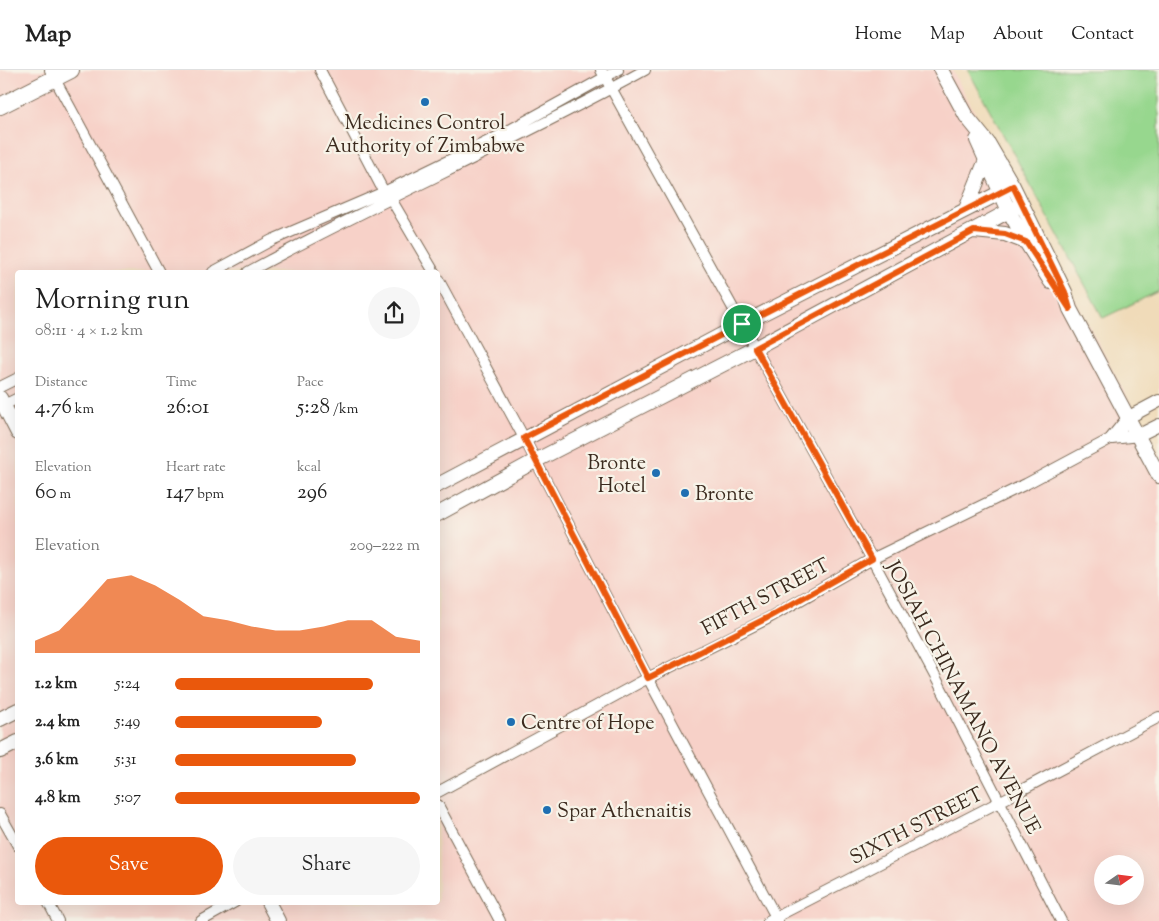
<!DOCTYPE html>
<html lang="en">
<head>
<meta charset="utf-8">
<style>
  body { margin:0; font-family:"Sorts Mill Goudy",serif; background:#f6f6f6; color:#222; height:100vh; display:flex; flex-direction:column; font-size:19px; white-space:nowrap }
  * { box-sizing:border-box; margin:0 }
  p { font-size:16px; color:#767676 }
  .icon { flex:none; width:28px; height:28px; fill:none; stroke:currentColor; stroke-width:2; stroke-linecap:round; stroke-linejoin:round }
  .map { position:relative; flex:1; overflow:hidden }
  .details { position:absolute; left:15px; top:200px; width:425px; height:635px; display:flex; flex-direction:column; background:#fff; border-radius:5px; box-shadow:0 5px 20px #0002 }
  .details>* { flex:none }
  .needle { width:32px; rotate:76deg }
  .buttons { position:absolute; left:1094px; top:785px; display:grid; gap:10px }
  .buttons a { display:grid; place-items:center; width:50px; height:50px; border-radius:50%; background:#fff; box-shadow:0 5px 20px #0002; font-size:25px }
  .pin { position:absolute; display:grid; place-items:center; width:42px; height:42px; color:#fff; margin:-21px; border:2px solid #fff; border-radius:50%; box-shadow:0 1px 5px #0007 }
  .round { display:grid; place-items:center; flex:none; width:52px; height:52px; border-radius:26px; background:#f6f6f6 }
  .head { display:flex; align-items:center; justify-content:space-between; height:85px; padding:0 20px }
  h1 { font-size:28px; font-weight:600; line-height:38px }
  .metrics { display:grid; grid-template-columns:repeat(3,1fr); gap:8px; height:85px; padding:5px 20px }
  .metrics div { display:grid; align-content:center }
  .metrics b { font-size:21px; font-weight:600 }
  .metrics small { font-size:14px; font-weight:400 }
  .metrics p { font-size:14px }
  .chart { height:140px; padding:10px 20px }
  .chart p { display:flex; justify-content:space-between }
  .chart svg { width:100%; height:90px; margin-top:5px; fill:#ea580c; opacity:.7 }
  .action { display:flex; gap:10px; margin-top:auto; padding:10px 20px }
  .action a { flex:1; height:58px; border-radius:30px; background:#ea580c; color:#fff; font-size:20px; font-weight:600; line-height:58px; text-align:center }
  .action a+a { background:#f6f6f6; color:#222 }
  ul { padding:0 20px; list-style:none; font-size:16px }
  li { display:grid; grid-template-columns:80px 60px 1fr; align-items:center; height:38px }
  li i { height:12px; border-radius:6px; background:#ea580c }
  header { display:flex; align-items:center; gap:30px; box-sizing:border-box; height:70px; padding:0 25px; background:#fff; border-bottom:1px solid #e0e0e0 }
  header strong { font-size:24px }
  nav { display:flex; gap:28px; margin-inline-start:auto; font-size:18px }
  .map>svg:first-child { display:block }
</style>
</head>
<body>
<header>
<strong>Map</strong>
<nav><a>Home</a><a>Map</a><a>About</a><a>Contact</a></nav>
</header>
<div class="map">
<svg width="1159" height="851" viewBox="0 0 1159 851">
  <rect width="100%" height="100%" fill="#f7f3e8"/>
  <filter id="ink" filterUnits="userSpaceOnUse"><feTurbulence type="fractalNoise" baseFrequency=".02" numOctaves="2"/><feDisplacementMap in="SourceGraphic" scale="10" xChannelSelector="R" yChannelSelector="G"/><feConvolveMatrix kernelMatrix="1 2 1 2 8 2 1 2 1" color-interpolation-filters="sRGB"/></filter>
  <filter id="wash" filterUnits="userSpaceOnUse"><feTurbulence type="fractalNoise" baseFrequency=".0096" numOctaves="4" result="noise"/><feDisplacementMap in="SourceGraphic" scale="20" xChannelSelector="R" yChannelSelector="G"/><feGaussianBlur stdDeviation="1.12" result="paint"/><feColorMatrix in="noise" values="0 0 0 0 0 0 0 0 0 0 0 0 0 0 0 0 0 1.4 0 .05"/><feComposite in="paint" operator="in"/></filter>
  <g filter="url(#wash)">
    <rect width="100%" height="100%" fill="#f0dbb9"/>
    <path fill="#f7d1c8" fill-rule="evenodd" d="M0,0H952L1159,387V851H0ZM18,202H438V832H18ZM1102,794H1135V826H1102Z"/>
    <path fill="#97d78e" stroke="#698056" d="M968,0H1159V221L1103,248Z"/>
  </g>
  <g filter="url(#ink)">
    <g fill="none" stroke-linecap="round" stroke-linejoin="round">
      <defs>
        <path id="minor" d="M50,0L159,202
          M320,0L384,122L391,129L434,202
          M601,0L872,489L937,610L1061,851
          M213,202L272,170L384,122L497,67L618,0
          M248,202C378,131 515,72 645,0
          M438,209L524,368L648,608L778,851
          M0,317L18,308
          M0,337L18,328
          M438,722L648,608L767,549L872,489L1026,414L1112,368
          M438,735L500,851
          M0,744L18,776
          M48,832L58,851
          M201,851L235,832
          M768,851L999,732L1159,647"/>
        <path id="tertiary" d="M1112,368L1129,347L1159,331
          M1112,368L1139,365L1159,355"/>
        <path id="secondary" d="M941,0L966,46L988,73L1013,116L1065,222L1070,239L1159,406
          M977,70L1009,141L1026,172L1051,212
          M966,139L986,90
          M974,161L1005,164L1026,172
          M0,328L18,363
          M438,415L742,254L1013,116
          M438,444L535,391L755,278L1022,134
          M0,649L18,640
          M0,681L18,672
          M268,832L278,851"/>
        <path id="trunk" d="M0,36L71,0"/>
      </defs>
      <use href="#minor" stroke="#7a6854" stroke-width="12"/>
      <use href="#tertiary" stroke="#7a6854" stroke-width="14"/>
      <use href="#secondary" stroke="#7a6854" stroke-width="16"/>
      <use href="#trunk" stroke="#7a6854" stroke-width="18"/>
      <use href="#minor" stroke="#fff" stroke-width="10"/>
      <use href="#tertiary" stroke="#fff" stroke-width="12"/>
      <use href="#secondary" stroke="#fff" stroke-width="14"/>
      <use href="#trunk" stroke="#fff" stroke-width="16"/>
    </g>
  </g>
  <g fill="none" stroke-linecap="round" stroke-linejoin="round" filter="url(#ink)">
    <defs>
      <path id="route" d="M1013,116L1065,222L1070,239L1026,172L1005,164L974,161L755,278L872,489L767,548L648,608L524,368L742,254Z"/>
    </defs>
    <use href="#route" stroke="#fff" stroke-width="10"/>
    <use href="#route" stroke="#ea580c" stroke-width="6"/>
  </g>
  <g fill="#1f6fb2" stroke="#f7f3e8" stroke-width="2">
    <circle cx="425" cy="32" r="5"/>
    <circle cx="656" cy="403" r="5"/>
    <circle cx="685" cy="423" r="5"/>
    <circle cx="511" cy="652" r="5"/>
    <circle cx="547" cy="740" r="5"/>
  </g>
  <g text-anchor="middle" stroke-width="4.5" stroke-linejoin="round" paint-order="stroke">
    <g font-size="20" fill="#3b2a1e" stroke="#f7f3e8" text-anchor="start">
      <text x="425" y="59" text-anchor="middle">Medicines Control<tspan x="425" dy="23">Authority of Zimbabwe</tspan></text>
      <text x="646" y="399" text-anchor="end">Bronte<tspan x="646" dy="23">Hotel</tspan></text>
      <text x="695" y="430">Bronte</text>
      <text x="521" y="659">Centre of Hope</text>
      <text x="557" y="747">Spar Athenaitis</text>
    </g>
    <g font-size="20" fill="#3b2a1e" stroke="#f7f3e8">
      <text transform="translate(765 526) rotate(-28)" y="7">FIFTH STREET</text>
      <text transform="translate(964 627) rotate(62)" y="7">JOSIAH CHINAMANO AVENUE</text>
      <text transform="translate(916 755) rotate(-27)" y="7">SIXTH STREET</text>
    </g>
  </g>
</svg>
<div class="buttons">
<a><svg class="needle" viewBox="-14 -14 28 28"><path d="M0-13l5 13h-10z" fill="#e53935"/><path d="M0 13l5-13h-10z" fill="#767676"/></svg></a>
</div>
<div class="pin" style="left:742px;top:254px;background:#1e9e55"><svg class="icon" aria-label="arrive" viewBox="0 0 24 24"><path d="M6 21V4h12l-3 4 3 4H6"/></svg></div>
<section class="details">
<div class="head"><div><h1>Morning run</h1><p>08:11 · 4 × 1.2 km</p></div><a class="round"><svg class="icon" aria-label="share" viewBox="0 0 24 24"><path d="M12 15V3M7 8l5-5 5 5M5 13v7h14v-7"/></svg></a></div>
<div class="metrics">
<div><p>Distance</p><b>4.76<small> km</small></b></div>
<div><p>Time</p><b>26:01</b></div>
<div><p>Pace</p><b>5:28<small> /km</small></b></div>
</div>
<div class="metrics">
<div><p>Elevation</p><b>60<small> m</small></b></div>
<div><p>Heart rate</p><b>147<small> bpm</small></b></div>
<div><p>kcal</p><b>296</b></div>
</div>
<div class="chart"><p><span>Elevation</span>209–222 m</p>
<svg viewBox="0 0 160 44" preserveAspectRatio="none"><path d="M0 44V38L10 33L20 21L30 8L40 6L50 11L60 18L70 26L80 28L90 31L100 33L110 33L120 31L130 28L140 28L150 36L160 38V44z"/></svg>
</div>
<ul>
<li><b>1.2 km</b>5:24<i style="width:81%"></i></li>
<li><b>2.4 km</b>5:49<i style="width:60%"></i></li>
<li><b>3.6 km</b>5:31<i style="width:74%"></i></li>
<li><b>4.8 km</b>5:07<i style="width:100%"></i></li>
</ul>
<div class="action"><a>Save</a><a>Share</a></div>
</section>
</div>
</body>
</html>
